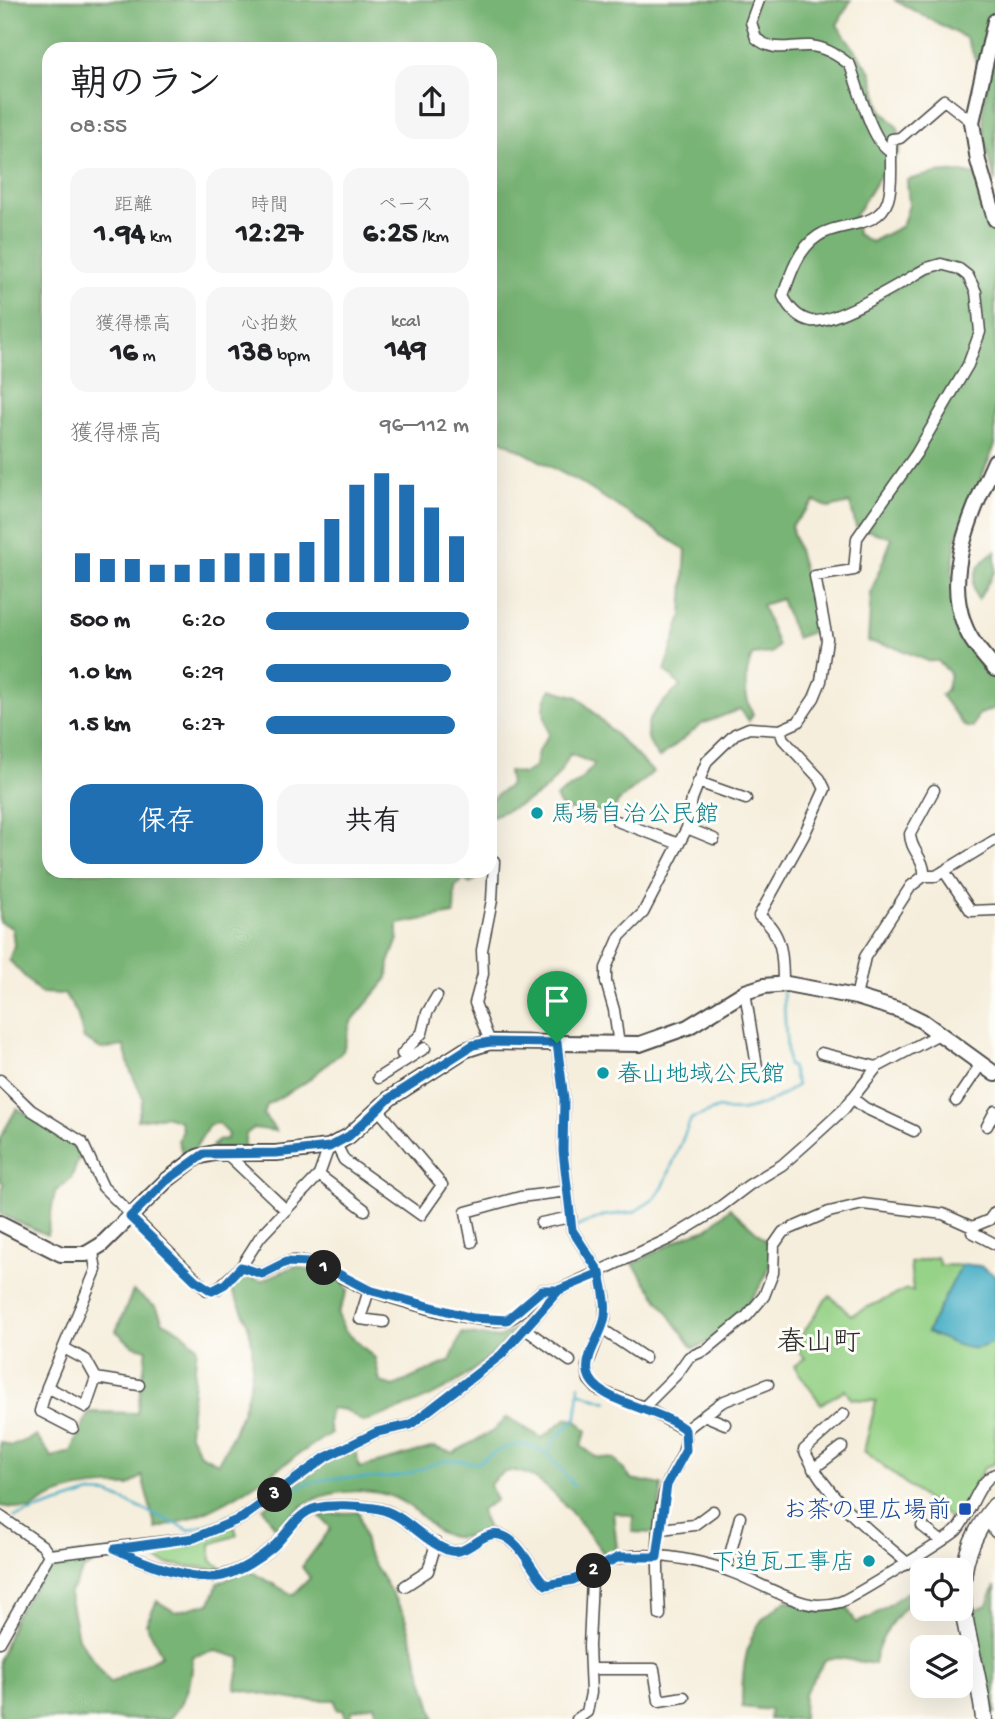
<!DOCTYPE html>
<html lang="ja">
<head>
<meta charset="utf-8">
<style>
  body { margin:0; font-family:"Gochi Hand","Klee One",sans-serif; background:#f6f6f6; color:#202124; height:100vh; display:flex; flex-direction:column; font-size:26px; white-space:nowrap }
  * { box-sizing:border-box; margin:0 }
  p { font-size:23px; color:#757577 }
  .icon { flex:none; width:38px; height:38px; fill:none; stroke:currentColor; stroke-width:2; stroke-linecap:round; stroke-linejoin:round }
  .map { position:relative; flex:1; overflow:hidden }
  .details { position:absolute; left:42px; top:42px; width:455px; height:836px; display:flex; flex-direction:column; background:#fff; border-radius:21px; box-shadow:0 7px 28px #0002 }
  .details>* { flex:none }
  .buttons { position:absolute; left:910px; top:1558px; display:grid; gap:14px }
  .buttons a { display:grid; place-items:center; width:63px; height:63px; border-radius:14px; background:#fff; box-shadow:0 7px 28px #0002; font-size:35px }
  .pin { position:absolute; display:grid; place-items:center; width:60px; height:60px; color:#fff; margin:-72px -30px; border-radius:50% 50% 50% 0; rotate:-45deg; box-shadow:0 0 7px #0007 }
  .pin .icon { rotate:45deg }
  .km { position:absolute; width:35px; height:35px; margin:-18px; border-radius:50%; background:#222; color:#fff; font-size:19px; line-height:35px; text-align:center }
  .round { display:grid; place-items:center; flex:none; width:74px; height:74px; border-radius:21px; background:#f6f6f6 }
  .summary { display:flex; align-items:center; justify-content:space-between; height:119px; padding:0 28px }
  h1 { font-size:38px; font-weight:700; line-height:52px }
  .figures { display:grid; grid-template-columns:repeat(3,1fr); gap:10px; height:119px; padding:7px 28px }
  .figures div { display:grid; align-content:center; border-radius:18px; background:#f6f6f6; text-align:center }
  .figures b { font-size:30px; font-weight:700 }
  .figures small { font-size:19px; font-weight:400 }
  .figures p { font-size:19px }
  .chart { height:196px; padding:14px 28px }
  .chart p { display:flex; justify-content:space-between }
  .chart svg { width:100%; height:126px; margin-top:7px; stroke:#1f6fb2; stroke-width:6 }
  .action { display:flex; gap:14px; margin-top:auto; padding:14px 28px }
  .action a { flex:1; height:80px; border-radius:21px; background:#1f6fb2; color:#fff; font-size:28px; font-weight:700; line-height:80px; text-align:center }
  .action a+a { background:#f6f6f6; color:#202124 }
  ul { padding:0 28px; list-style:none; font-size:23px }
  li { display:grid; grid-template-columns:112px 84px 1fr; align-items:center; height:52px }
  li i { height:18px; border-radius:9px; background:#1f6fb2 }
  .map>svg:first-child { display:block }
</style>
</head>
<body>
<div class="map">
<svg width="995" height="1719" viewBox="0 0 995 1719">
  <rect width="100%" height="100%" fill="#fdfcf7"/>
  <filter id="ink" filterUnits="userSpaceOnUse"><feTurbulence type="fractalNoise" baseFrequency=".0143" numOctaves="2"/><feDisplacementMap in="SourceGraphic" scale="14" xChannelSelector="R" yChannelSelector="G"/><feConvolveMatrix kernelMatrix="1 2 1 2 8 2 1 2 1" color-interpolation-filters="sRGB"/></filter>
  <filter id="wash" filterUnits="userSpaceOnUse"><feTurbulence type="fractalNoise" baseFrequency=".00686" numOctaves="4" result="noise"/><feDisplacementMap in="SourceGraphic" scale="28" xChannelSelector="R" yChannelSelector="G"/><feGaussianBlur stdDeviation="1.57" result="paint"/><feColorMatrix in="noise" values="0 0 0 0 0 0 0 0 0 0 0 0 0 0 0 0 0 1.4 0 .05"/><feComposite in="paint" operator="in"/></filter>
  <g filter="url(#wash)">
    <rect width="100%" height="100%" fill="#f6eedc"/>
    <path fill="#96d287" stroke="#607e59" stroke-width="2" d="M937,1257L940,1265L980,1266L995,1275V1463L984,1468L955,1522L864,1451L876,1401L851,1399L845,1390L821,1404L794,1366L805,1358L794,1346L826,1299L830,1296L851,1315L907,1289L913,1291L910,1263Z
      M234,1525L237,1535L211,1544V1561L226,1570L167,1564L140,1553L189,1546Z"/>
    <path fill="#78b474" stroke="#527050" stroke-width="2" d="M0,0H851L837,25L871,72L881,110L898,128L901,144L898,154L883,171L854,217L857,234L871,242L902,226L909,205L907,180C933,173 950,168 976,175L995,239V445L956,538L952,573L973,652L995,678V708L978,715L972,728L964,726L941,695L947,689L950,673L938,661H928L894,647L868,642L871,592L892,538L856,527L850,503L829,508L815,501L791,526L821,629L796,638L781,599L762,605L778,646L772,653L752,655C745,677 742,693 753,714L749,721L740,709L702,724L659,758C632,725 655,710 681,686L665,671L682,615L686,550L581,483L490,434V49H49V872H486L470,884L463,879L455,887L454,914L398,924V939L389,963L388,978L351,1022L343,1051L306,1082L267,1105L264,1115L276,1131L254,1128L246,1134L244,1147L215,1149L212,1146L218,1140L227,1139L228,1133L218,1123L209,1125L195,1148L184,1157L178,1141L182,1129L180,1121L165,1116L137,1120L143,1098L130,1070L124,1046L101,1049L84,1039L77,1013L64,994L40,993L9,960L14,945L12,928L0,922Z
      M894,0H995V182L985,142L983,113L987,84L966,38Z
      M995,551V571L978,600C967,580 978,562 995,551Z
      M551,689L578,697L653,772L618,802L614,810C596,814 581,808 563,810L556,797L580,781L595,764L570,754C551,795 530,801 490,817V800L510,785L508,771L523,774L535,767L537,753L549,734C544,716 540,705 551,689Z
      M17,1108C38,1124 71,1132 79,1158L71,1179L55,1192L47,1235L0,1214L3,1182L0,1181V1138Z
      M730,1208L771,1245C770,1252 771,1260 769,1267C763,1291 717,1346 693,1348L633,1264L686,1236L707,1229Z
      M295,1266L342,1279L348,1290L338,1314L344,1330L375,1358L380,1382L394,1386L450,1361L462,1333L499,1338L519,1326C471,1382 432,1400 363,1422L345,1410L331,1408L328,1423L331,1433C269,1472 230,1510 156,1529L142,1476L129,1486C97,1485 56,1489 31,1510L0,1506V1442L11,1446L36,1436L52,1457L71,1452L89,1412L137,1413L147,1349L132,1345L116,1331L133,1291L157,1308L163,1322L182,1332L197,1346L189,1433L200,1454L218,1463C241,1423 263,1369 247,1322C243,1310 236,1299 230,1288L242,1275L261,1281Z
      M507,1417L542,1438L567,1418L577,1421L587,1431L581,1446L596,1457L615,1459L631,1479L662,1485L656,1533L632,1532L633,1516L613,1512L617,1548L605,1555C585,1530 523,1436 490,1485L496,1500L480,1511L489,1531C429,1551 438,1518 395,1498C374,1488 336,1490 315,1499C300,1506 288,1518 276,1529L263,1508L353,1441L359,1468L434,1447L453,1453L493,1431Z
      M359,1512L367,1552L404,1614L435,1719H379L374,1705L352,1711L351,1719H346L343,1710H337L335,1700H297L235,1689L241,1658L216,1651L193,1656C192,1682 187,1700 169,1719H0V1659L15,1616L53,1560L78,1554H112L84,1569L69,1594L78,1638L110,1683L162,1655L146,1624L157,1601L175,1612L210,1603L218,1583L248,1570L293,1595L310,1578L302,1567L331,1528L319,1515Z
      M995,1586V1713L993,1714L973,1611L987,1605Z
      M913,1588L916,1594C896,1616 879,1635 874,1664L839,1658L826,1659L804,1694L803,1719H769L770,1710L742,1707C742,1679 743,1645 761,1621C766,1614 779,1607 786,1600L820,1611L847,1607L856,1623L871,1617Z"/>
    <path fill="#45adc5" stroke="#386c78" stroke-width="2" d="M962,1264L980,1266L995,1275V1340C973,1358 951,1342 927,1332Z"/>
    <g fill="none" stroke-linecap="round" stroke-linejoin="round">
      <path stroke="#45adc5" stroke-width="2.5" d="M576,1227L603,1216L634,1212L654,1199L663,1187L691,1119L719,1108C743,1118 778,1099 797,1085L791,1066H788L783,992
        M581,1393L607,1402
        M547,1454L556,1438L577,1417L579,1385
        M273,1500L277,1502C322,1465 349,1484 399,1476C416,1474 434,1460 451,1460C459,1460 469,1463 478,1463C524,1430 543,1444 574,1486
        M15,1517L91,1493L109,1494L189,1530L218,1521L252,1504
        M0,1529L2,1527"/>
    </g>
  </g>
  <g filter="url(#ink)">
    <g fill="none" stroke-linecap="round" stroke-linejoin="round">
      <defs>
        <path id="street" d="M759,0L751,22L756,38C773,53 789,45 810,46C824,47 839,56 850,65C858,86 872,144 891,152
          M780,730L783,739L820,779L825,789L804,835L759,916C783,932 783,958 783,984
          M698,782L746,799
          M617,821L679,844
          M687,828L714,839
          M490,859L494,861L492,900L482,950L483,974L475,1003L490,1042
          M944,871L971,911L995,910
          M924,876C926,860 910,850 910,834L934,790
          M745,992L758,1073
          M856,997L865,957L911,886L924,876H936L995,840
          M557,1043L564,1099L563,1151L572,1230L600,1273L605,1297V1319L587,1366L589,1380L598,1390L644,1407L685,1430C689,1454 675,1464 667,1485C654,1521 658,1577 660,1615
          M619,1045L614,1010L606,982V968L620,936L643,913L687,828L692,799L707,761L735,734L749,728L780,730L798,722L814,698L821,681L827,639L815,576L854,570L857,538L916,454L968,365L980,332L976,292L968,276L959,269L941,264L927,268C904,281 835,324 811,321C797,318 789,308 783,296C790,275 798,249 818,236C840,221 878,230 888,200C894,181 889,159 892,139L900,138L944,100L972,122
          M821,1053L877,1067
          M402,1054L422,1033L427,1013L437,996
          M378,1078L425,1048
          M0,1080L31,1110L82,1142L103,1187L207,1290L217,1289L241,1267L260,1237L319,1175L329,1147
          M852,1098L865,1108L914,1131
          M956,1101L981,1064
          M987,1126L995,1111
          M336,1144L344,1160L421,1215L442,1185L377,1108
          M226,1153L286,1210
          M319,1175L365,1210
          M541,1223L571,1217
          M972,1227V1232L995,1244
          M472,1242L466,1212L520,1197L568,1191
          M241,1267L262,1274C273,1270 284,1260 296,1261C321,1263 339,1277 360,1287C388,1298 479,1326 506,1320C521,1317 531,1298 542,1290H559
          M369,1290L360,1319L384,1322
          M525,1329L570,1361
          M602,1329L645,1358
          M64,1348L86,1360L96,1378L139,1385
          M47,1387L86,1407L96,1378
          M644,1407L677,1374L689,1357L706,1350L747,1316L764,1296L773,1273L774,1245L783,1232L829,1212L863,1204L943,1214L972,1227L989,1220L995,1212
          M844,1414L804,1450C826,1497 867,1529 905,1561
          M706,1416L725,1424
          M73,1428L40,1411L47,1387L96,1270L93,1252
          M685,1430L722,1402L768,1384
          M813,1469L842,1447
          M0,1516L43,1546L49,1555
          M986,1517L995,1532
          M922,1526L941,1541
          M661,1529L694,1525L713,1511
          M116,1549C142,1562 193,1582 223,1575C240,1571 260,1558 273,1547C287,1534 297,1513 316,1508C332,1504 359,1506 375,1508C405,1512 420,1540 447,1550C468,1558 480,1529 500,1535C521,1540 531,1571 546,1585L573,1580L596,1570
          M726,1570L740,1517
          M405,1586L428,1571L436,1543
          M0,1642L49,1555L194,1538L242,1518L326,1457L377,1432L410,1425L501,1355L559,1290L671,1238L712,1213L749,1185L782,1165L808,1142L844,1109L877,1067L939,1034
          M590,1669H654L659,1701L684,1697
          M577,1719L587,1712L591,1693L589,1646L592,1579C609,1538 701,1560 734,1573C758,1582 794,1604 818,1605C825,1605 833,1604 840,1602C850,1599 951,1537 957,1530C971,1514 976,1483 995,1474"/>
        <path id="secondary" d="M995,21L972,122L978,161L995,219
          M995,461C974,509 943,570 964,624C970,641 983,655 995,669
          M0,1223L61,1254H86L101,1245L166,1181L197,1157L214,1153H276L329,1147L349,1136L390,1098L465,1050L490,1042L640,1044L688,1027L745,992L764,986L787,984L856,997L902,1011L922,1021L995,1074"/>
        <path id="primary" d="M984,1719C976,1638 934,1579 995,1506"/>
      </defs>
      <use href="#street" stroke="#494846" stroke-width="13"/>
      <use href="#secondary" stroke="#494846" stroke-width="18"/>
      <use href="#primary" stroke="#494846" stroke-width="19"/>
      <use href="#street" stroke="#fff" stroke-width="10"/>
      <use href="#secondary" stroke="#fff" stroke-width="14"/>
      <use href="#primary" stroke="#fff" stroke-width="16"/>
    </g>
  </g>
  <g fill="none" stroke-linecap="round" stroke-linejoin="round" filter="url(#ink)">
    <defs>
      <path id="route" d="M557,1043L490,1042L473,1045L390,1098L349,1136L329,1147L276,1153L204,1154L166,1181L130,1217L195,1280L212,1291L225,1284L241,1267L262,1274L286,1262L309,1263L331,1270L369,1290L473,1318L507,1320L542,1290H559L600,1273C603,1289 608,1306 604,1321C600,1337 585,1356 588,1372C593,1403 662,1408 685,1430L686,1450L667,1485L657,1557H619L573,1580L546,1585C531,1571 521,1540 500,1535C480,1530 468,1558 447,1550C420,1540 405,1512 374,1508C359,1506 331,1504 316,1508C297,1513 287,1535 273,1547C260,1558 239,1572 222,1576C192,1582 142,1562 115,1549L194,1538L242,1518L326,1457L377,1432L410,1425L501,1355L559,1290L600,1273L572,1230L563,1151L564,1099L557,1043"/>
    </defs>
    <use href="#route" stroke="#fff" stroke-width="14"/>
    <use href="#route" stroke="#1f6fb2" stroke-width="9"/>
  </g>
  <g fill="#0f9aa8" stroke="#fdfcf7" stroke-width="2.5">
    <circle cx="537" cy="813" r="7"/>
    <circle cx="603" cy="1073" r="7"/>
    <circle cx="869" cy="1561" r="7"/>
  </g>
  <rect fill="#1a4fb4" stroke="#fdfcf7" stroke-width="2.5" x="958" y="1502" width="14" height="14" rx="3.5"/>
  <g text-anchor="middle" stroke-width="6" stroke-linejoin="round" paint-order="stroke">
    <g font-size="24" fill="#0d838f" stroke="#fdfcf7" text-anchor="start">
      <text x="551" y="821">馬場自治公民館</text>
      <text x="617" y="1081">春山地域公民館</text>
      <text x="855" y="1569" text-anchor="end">下迫瓦工事店</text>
    </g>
    <g font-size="24" fill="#164399" stroke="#fdfcf7" text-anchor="end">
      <text x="951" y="1517">お茶の里広場前</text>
    </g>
    <g font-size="28" fill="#2b2b2b" stroke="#fdfcf7">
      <text x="819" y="1350">春山町</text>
    </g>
  </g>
</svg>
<div class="buttons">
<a><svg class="icon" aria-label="locate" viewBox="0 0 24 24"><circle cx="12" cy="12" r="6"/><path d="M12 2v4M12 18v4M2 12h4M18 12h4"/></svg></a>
<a><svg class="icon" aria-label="layers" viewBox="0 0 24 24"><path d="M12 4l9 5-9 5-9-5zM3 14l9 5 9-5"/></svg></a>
</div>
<div class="pin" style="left:557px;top:1043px;background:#1e9e55"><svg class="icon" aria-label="arrive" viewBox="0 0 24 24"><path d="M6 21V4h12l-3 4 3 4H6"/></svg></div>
<b class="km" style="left:324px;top:1268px">1</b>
<b class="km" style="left:594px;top:1571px">2</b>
<b class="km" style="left:275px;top:1495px">3</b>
<section class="details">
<div class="summary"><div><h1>朝のラン</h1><p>08:55</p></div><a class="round"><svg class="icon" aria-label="share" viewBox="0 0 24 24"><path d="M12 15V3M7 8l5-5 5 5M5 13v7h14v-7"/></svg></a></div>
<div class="figures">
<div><p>距離</p><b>1.94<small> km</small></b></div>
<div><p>時間</p><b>12:27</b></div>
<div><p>ペース</p><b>6:25<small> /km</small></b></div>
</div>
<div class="figures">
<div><p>獲得標高</p><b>16<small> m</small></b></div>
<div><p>心拍数</p><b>138<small> bpm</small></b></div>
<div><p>kcal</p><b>149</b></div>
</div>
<div class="chart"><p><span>獲得標高</span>96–112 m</p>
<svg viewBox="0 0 160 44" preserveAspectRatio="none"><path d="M5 44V34M15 44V36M25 44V36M35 44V38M45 44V38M55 44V36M65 44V34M75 44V34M85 44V34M95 44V30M105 44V22M115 44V10M125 44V6M135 44V10M145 44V18M155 44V28"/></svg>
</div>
<ul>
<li><b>500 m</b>6:20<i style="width:100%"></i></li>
<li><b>1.0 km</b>6:29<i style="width:91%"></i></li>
<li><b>1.5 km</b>6:27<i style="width:93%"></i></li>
</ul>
<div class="action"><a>保存</a><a>共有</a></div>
</section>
</div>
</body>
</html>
